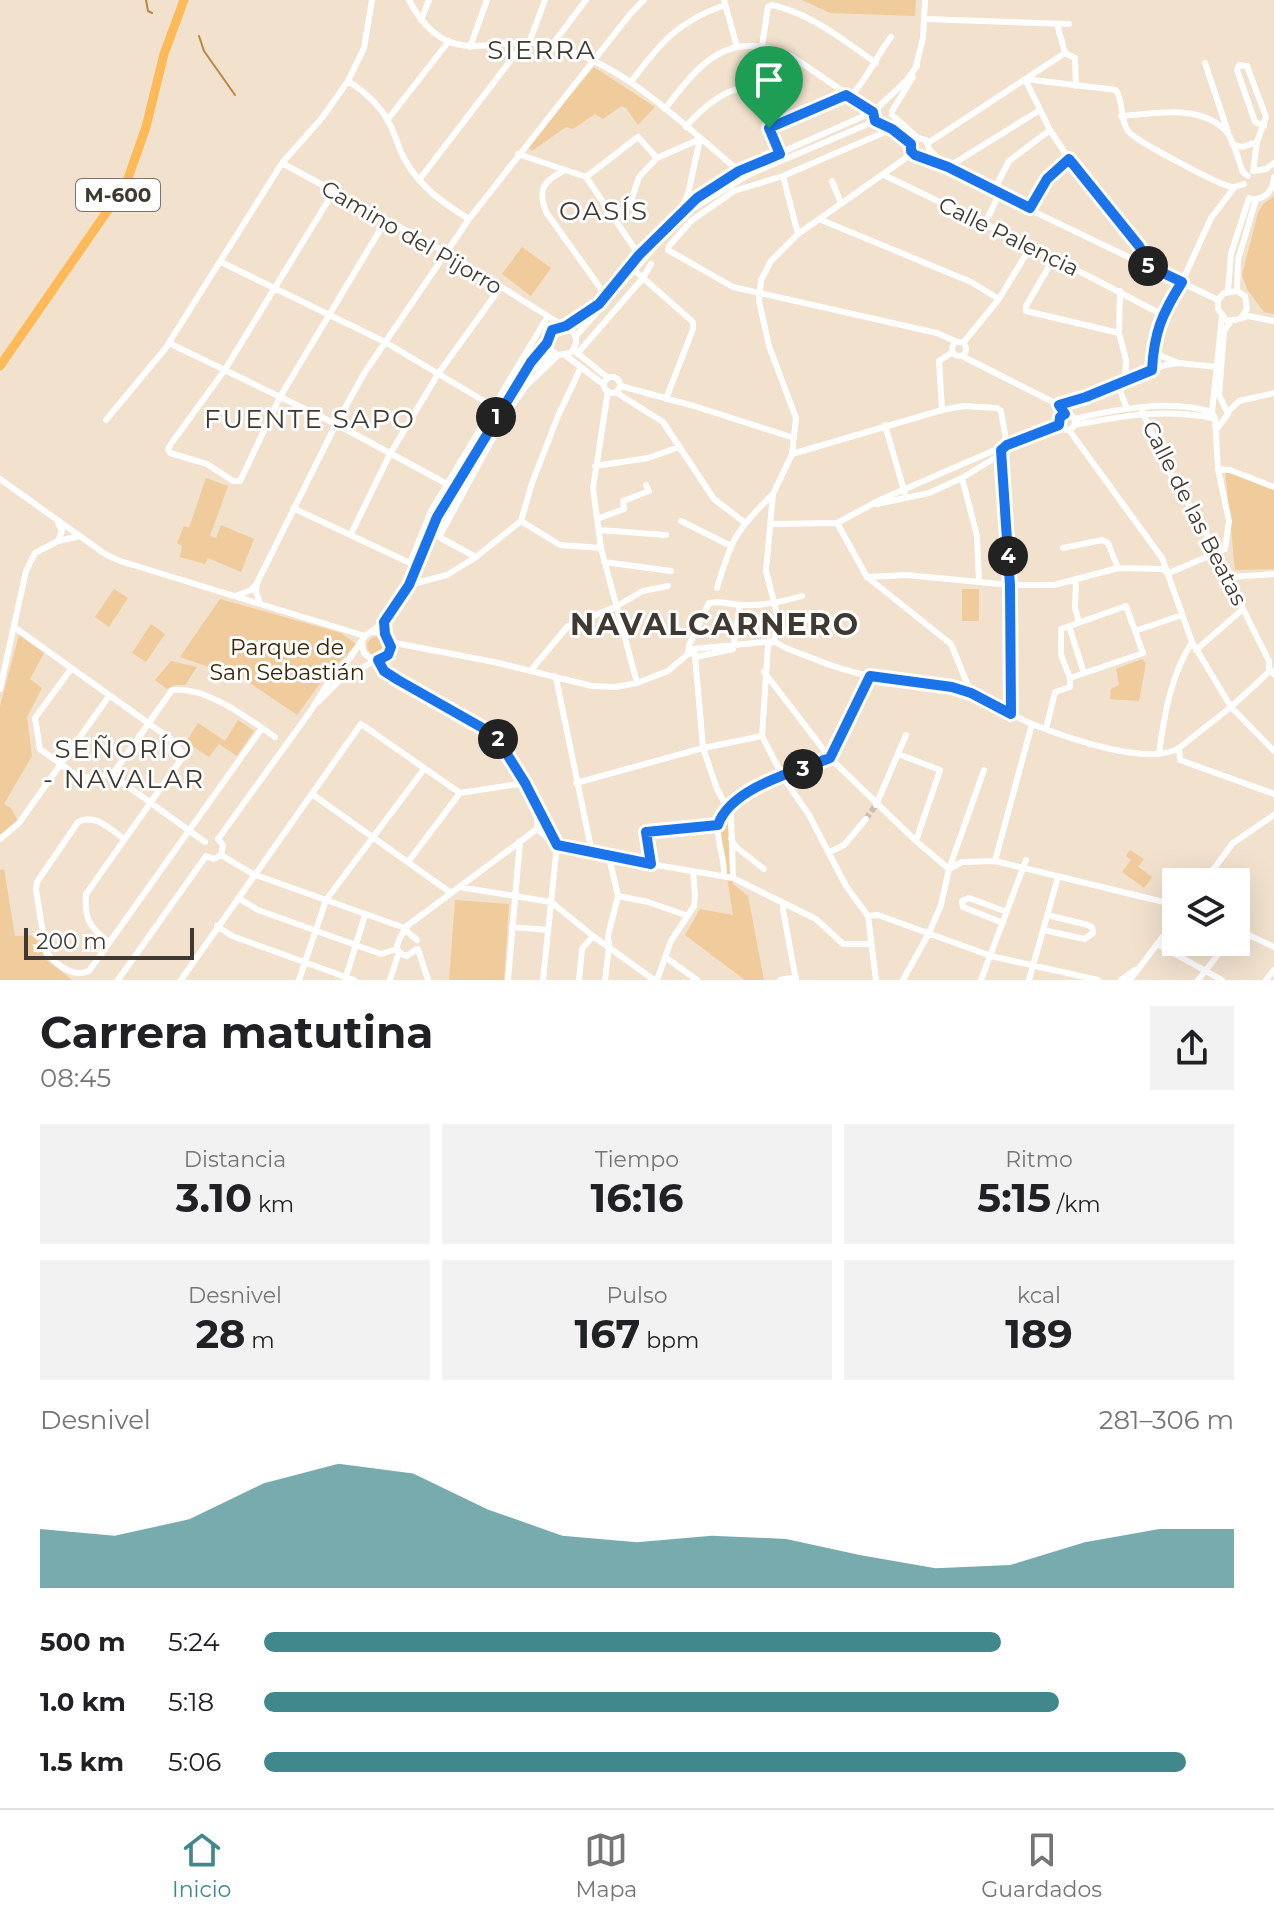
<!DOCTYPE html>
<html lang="es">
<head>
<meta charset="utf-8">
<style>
  body { margin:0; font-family:Montserrat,sans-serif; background:#f2f2f2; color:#202124; height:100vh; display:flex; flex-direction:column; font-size:30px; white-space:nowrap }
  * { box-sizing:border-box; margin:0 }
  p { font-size:26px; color:#757577 }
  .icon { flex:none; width:44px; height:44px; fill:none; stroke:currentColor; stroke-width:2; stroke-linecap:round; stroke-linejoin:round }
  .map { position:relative; height:980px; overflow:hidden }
  .side { display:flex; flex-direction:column; background:#fff; flex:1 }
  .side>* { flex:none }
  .buttons { position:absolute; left:1162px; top:868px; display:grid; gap:16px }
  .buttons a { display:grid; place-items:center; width:88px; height:88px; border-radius:0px; background:#fff; box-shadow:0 8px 32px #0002; font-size:40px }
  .scale { position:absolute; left:24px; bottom:20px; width:170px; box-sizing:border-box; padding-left:8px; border:4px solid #3f3931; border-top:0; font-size:22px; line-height:28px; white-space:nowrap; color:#3f3931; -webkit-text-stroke:6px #fff; paint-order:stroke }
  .pin { position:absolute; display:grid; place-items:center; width:68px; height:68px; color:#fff; margin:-82px -34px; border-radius:50% 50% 50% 0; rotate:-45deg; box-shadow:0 0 8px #0007 }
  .pin .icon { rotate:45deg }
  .km { position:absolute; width:40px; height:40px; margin:-20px; border-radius:50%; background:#222; color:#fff; font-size:22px; line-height:40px; text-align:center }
  .round { display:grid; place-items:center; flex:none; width:84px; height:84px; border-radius:0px; background:#f2f2f2 }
  .overview { display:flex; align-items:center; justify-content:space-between; height:136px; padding:0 40px }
  h1 { font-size:44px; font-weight:700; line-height:60px }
  .stats { display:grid; grid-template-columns:repeat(3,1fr); gap:12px; height:136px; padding:8px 40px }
  .stats div { display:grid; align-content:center; border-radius:0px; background:#f2f2f2; text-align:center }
  .stats b { font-size:40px; font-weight:700 }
  .stats small { font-size:22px; font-weight:400 }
  .stats p { font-size:22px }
  .chart { height:224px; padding:16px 40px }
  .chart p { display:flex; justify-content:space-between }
  .chart svg { width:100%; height:144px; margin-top:8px; fill:#40888b; opacity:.7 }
  ul { padding:0 40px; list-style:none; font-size:26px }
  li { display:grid; grid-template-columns:128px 96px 1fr; align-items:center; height:60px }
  li i { height:20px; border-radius:10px; background:#40888b }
  .tab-bar { display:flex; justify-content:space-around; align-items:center; height:112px; border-top:2px solid #e0e0e0; background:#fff; font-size:22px; color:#757577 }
  .tab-bar a { display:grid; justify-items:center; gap:4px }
  .tab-bar .on { color:#40888b }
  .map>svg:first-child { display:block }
</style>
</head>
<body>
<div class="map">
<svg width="1274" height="980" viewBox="0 0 1274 980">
  <rect width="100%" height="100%" fill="#f1e1cd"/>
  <path fill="#f0cb9c" d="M802,0H916L915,16L830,13Z
    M594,67L655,107L638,125L626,108L621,106L603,119L595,114L573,129L566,127L532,151L527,146Z
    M1274,196V314L1264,312L1247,289L1242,275L1258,213L1263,204Z
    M522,247L551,268L531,296L502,274Z
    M1225,470L1274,490V569L1235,570Z
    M206,478L228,486L210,536L216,538L221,525L254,539L241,572L208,558L205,564L180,557L182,546L177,543L184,526L189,528Z
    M114,589L128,598L109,627L95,617Z
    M962,589H979V621H962Z
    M220,599L341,633L356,644L322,681L297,715L244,679L180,657Z
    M151,624L165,634L146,662L132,653Z
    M19,635L44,653L30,679L42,688L27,717L32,756L4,804L11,808L19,823L0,838V706Z
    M367 646a9 9 0 1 1 18 0a9 9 0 1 1-18 0Z
    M1142,659L1146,663L1139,701L1110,699L1111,689L1119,685L1116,669Z
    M171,661L197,667L185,685H175L167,689L155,680Z
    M238,720L254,731L237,756L219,744L209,757L186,742L198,723L225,741Z
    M727,817L733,884L748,896L764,980H745L685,935L700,909L733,915L720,832V824Z
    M1130,850L1144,859L1139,866L1136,865L1152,877L1144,888L1122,872L1131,860L1126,856Z
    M4,869L15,936L38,935L44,958L72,980H0V870Z
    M455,900L509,904L504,980H449Z"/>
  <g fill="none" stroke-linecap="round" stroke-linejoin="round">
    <path stroke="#b98842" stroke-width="2" d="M146,0L148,11L152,13
      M199,36L204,51L235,95"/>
    <path stroke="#cdbfae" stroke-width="6" stroke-dasharray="6 3" stroke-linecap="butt" d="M866,819L875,806"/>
    <path stroke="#fff" stroke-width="6" d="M409,0C450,77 495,30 554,46C627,65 683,125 739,171L738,175
      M724,0L737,47
      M925,19L1069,24
      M421,20L429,0
      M1057,24L1065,53
      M529,43L545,0
      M552,45L586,0
      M762,46L768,7L772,5C812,14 843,40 876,63
      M470,47L487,0
      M1065,53L1075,58L1076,86
      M1205,63L1228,132
      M916,66L923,38L925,0
      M348,81C367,93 384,109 393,131C397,141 400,151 405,160C420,187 443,203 469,219
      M631,82C660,43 678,21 725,5
      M665,109C701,61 730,27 793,57L873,112
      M892,111L913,77
      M892,115L918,138L926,140L929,149L943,163
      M1121,116C1155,114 1199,103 1226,131C1234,140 1238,160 1243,172L1248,176
      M388,119L449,41
      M875,121C891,128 907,137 913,153
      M686,127C697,112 738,75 755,94L780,154
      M769,128C784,122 848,98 856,90C870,73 878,54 891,37
      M892,129L783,176L734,191L691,221L669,246L668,250L733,287L937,333L957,342
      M928,143L1065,53
      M1232,144L1242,147L1257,142
      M913,153L948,167L993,192L1218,300
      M518,154L586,177
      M657,158L700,139
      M282,163L447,253L562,325
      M948,167L1040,110
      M565,170C544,181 537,188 546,212L606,296
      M1253,171L1257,142L1266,117L1247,66L1239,65L1237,70L1255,122L1264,126
      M1254,171L1266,169L1274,163
      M884,175L1031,246L1161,314
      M783,176L798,234
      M419,180L524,43
      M832,181L841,203
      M334,191L224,371L171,444L168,449L170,453L207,464L233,481H240L280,397L386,220
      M993,192L1009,161L1050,130
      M1253,199C1266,199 1273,190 1274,177
      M1030,208L1047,179L1069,159
      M681,209L688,194L700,139
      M614,217L631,201L639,177L657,158L638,137L586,177L639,255
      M819,219L971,282L999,299
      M985,224L999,194
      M1054,258L1026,306V311L1119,333
      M221,262L385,342L494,407
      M1142,263L1144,258L1139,246L1069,159L1050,130L1025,79L1116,90C1124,102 1119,118 1128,131C1134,140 1219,185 1232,187C1236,187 1240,185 1244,184
      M634,270L693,322V329L666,399
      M1120,291L1119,333L1126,360L1125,382
      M1228,291L1231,254L1249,198
      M1237,291L1238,260L1256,199
      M1241,318L1247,309L1245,296L1237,291L1224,293L1218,300V309L1226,320H1236L1248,316L1274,321
      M576,336L674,225L694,208L750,174L875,121
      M952 349a7 7 0 1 1 14 0a7 7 0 1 1-14 0Z
      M169,343L336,424L447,484
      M547,343L549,349L558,355L570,353C580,343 577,333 566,326
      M963,343L999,299L1031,246
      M576,352L608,378
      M1153,353L1179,363
      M577,354L643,278L651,264
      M565,355L603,384
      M962,356L1059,405L1065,414
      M1152,370L1161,314L1182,282L1211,218L1234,188
      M526,375L554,353
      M604 385a8 8 0 1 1 16 0a8 8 0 1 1-16 0Z
      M1118,385L1127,409
      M621,386L694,406L794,438
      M608,391L593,488L601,548L637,683
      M617,393L663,422L714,499L744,522
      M1059,405L1086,397L1165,365L1179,363L1217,367
      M1141,408L1167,468L1232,577L1243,609L1269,661V668L1274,674
      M942,410L939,361L953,352
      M1228,412L1239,401L1274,393
      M1059 422a8 8 0 1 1 16 0a8 8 0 1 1-16 0Z
      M1074,419C1117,409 1169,399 1212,412
      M106,420L165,349L282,163L322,118L348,81L364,48L372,0
      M885,425L905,494
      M1074,425C1124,416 1163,408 1213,418
      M1069,430L1162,558L1192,642L1231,707L1274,751
      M1216,430L1228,414L1219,395L1224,331L1231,321
      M1001,450L1010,585L1011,714
      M792,454L942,410L964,406L997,408L1001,411L1007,445
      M595,466L648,458L679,447
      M1218,469L1230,470L1274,487
      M962,478L977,536L979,582
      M0,479L105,554L120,561L365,636
      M877,504L929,493L962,478L998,456L1007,445L1059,425
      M293,508L410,563L431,511L545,321
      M597,519L624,509L623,501L649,491L646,485
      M521,521L560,545L601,548
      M681,521L729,545
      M58,523L62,531L58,541L80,536
      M837,523L867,577L951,644L971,693
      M771,524L837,523L882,499L995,450H1001
      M599,530L666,535
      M351,534L390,454L438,374L500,288
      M437,536L476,557
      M439,537L505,416L526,386L558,355
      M1063,548L1102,540L1108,543L1118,568
      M604,562L671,571
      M867,577L907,575L1010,585H1054L1118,568L1162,569L1169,573L1225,549L1229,521L1218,469L1215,419L1212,412L1222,316
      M1232,577L1274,574
      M1076,580L1075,608L1079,622
      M257,583L336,424L365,372L469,219L631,13L644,0
      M409,585L447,575L476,557L521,521L532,483L558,416L581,367
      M717,588C731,540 736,530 773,494
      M238,595L251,590L257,583L256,592L260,603
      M740,605L733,649L696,657L694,653L688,654L689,645L709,603C721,600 731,605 742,605C764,606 782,602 802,596
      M1126,606L1143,653L1070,678L1061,655V629Z
      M1069,626L1084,673
      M14,627L172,740L182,753L180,761L86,894C84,919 90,928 109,942
      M786,631L808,618
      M1135,631L1182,615
      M774,641C783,648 796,652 807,656C828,665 848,672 871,676C898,681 928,681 955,688C983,695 1006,713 1032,724C1065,737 1148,767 1179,748L1231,707L1270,671
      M390,642L494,662L592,686L615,687L637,683L668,671L694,649L774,641
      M362,644L364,653L371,659C386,662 394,651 388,638L380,632H373
      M1196,650L1243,609
      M695,656L703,748L717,789L731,815L733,878
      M378,660L384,671L398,680L495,735L525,783L556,842
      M71,669L35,718L40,749L80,778L112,775L205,842
      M531,670L568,626L615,607L643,591L668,586
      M764,672L830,758L916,841L949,869
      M556,678L592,853
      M0,689L26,571L35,553L58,541
      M317,703L339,681L376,660
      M1046,729L1055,692L1070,687V678
      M1179,748L1180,760L1274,794
      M898,754L940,770L916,841
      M1159,754C1164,715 1171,675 1192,642
      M112,775L172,690C207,686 247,718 275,737
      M576,783L703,748L762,736
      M312,794L451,893
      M876,805L906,735
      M537,810V829L557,845L609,857L733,878L816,919L843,944H871
      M0,839L19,823L109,696
      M124,839C110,829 95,813 78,822L37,882L36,890L46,952C57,965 73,978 89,971L262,728
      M218,839L312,709L331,678L350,658L365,636L384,622L409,585L437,517L531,362L547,343L552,330L566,326L599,304L639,255L697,198L739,171L873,112L906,81L917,66
      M731,839L736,847L764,869
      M830,852L844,845L866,819
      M221,855L253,874L402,927L417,940
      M206,856L214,859L221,855L223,845L218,839
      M995,861L1032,724
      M408,862L460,793L525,783
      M651,864L646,832L718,825
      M949,869L962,862L995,861L1176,905
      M724,875C725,858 716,841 718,824C721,793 804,768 830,758L870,676
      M1204,882L1233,843L1274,815
      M460,887L551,902L593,936L654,980
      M618,896L648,902L688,916
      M238,898L258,910L381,954L397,949
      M784,903L783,910L796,980
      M868,916L878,915L991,956L1098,980
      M1003,923L963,907L962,901L969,898L1007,912
      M217,926L232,936L354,980
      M512,927L548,930
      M1236,929L1274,947
      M1043,930L1085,939L1093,933L1092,927L1088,925L1047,915
      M1157,944L1222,980
      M417,949L407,956C388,951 401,937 407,926L537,829
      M418,949L428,980
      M665,957L697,980
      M118,980L206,856
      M181,980L361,724L460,793
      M299,980L326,900L424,769
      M345,980L365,915
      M390,980L399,952
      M508,980L520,841
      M543,980L557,845
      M579,980L582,949L593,936
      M605,980L609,947L608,936L618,896L609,857
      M657,980L671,941L694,906L695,895L693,871
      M780,980L796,977
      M876,980L868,916L846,886L809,815L783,777L762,736L768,645L774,641L778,618L766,571L773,494L792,454L796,418L769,346L759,301L761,280L771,261L798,234L913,153
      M903,980L929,933L941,905L949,869L984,770
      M981,980L1026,860
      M1029,980L1058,877
      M1121,980L1135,970
      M1130,980L1176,919
      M1198,980L1228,942
      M1266,980L1274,970"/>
    <path stroke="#feba58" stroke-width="9" d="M0,366L126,184L146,127L164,54L184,0"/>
  </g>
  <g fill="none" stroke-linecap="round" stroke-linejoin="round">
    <defs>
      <path id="route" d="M846,95L873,112L875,121L892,129L911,144V151L915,155L948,167L1030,208L1047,179L1069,159L1139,246L1143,252L1142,263L1182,282C1162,314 1154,332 1152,370L1086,397L1059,405L1065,414L1060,417L1059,425L1007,445L1001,450L1010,585L1011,714L971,693L952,687L870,676L830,758C796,771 730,788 718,825L646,832L651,864L557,845L525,783L495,735L398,680L384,671L378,660L388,655L391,647L385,634L384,622L409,585L437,517L531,362L547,343L552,330L566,326L599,304L639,255L697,198L739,171L780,154L769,128Z"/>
    </defs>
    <use href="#route" stroke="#fff" stroke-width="16"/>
    <use href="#route" stroke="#1a73e8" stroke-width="10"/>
  </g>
  <g text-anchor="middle" stroke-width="6" stroke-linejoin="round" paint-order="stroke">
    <rect fill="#fff" stroke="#79746f" stroke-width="2" x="76" y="179" width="84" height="32" rx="6"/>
    <g font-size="20" font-weight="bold" fill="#3f3931">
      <text x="118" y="202">M-600</text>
    </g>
    <g font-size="22" fill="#3f3931" stroke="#fff">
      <text transform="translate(1009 236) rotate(26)" y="8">Calle Palencia</text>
      <text transform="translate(412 237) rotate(30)" y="8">Camino del Pijorro</text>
      <text transform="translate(1195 513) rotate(63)" y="8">Calle de las Beatas</text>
    </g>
    <g font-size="22" fill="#3a2505" stroke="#fff">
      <text x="287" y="655">Parque de<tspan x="287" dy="25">San Sebastián</tspan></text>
    </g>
    <g font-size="26" letter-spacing="2" fill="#3f3931" stroke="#fff">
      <text x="542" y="59">SIERRA</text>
      <text x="604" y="220">OASÍS</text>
      <text x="310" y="428">FUENTE SAPO</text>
      <text x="124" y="758">SEÑORÍO<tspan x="124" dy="30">- NAVALAR</tspan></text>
    </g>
    <g font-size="30" font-weight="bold" letter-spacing="2" fill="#3f3931" stroke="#fff">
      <text x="715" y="635">NAVALCARNERO</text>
    </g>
  </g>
</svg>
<div class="buttons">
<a><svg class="icon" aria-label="layers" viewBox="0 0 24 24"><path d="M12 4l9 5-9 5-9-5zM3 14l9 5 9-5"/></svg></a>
</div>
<div class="scale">200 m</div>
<div class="pin" style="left:769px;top:128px;background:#1e9e55"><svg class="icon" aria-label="arrive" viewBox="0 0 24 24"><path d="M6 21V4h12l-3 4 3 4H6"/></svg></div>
<b class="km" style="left:496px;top:417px">1</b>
<b class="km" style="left:498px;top:739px">2</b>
<b class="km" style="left:803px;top:769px">3</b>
<b class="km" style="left:1008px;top:556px">4</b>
<b class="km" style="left:1148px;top:266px">5</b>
</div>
<section class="side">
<div class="overview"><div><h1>Carrera matutina</h1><p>08:45</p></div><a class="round"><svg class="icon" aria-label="share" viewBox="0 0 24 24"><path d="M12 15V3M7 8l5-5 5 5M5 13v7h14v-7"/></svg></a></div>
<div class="stats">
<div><p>Distancia</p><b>3.10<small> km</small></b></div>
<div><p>Tiempo</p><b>16:16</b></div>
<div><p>Ritmo</p><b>5:15<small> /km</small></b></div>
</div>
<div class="stats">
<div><p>Desnivel</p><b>28<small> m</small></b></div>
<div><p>Pulso</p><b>167<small> bpm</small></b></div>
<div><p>kcal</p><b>189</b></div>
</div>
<div class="chart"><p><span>Desnivel</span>281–306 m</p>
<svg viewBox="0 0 160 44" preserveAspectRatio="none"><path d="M0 44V26L10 28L20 23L30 12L40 6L50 9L60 20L70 28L80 30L90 28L100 29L110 34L120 38L130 37L140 30L150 26L160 26V44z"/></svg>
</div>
<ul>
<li><b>500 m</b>5:24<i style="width:76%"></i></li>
<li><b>1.0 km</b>5:18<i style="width:82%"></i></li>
<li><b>1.5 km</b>5:06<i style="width:95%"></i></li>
</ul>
</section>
<nav class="tab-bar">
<a class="on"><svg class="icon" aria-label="home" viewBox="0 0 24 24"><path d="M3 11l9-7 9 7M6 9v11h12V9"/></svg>Inicio</a>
<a><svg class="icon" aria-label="map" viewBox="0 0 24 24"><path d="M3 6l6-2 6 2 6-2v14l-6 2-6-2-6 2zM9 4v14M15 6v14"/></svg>Mapa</a>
<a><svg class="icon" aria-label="saved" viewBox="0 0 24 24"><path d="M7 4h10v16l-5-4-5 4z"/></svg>Guardados</a>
</nav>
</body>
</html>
